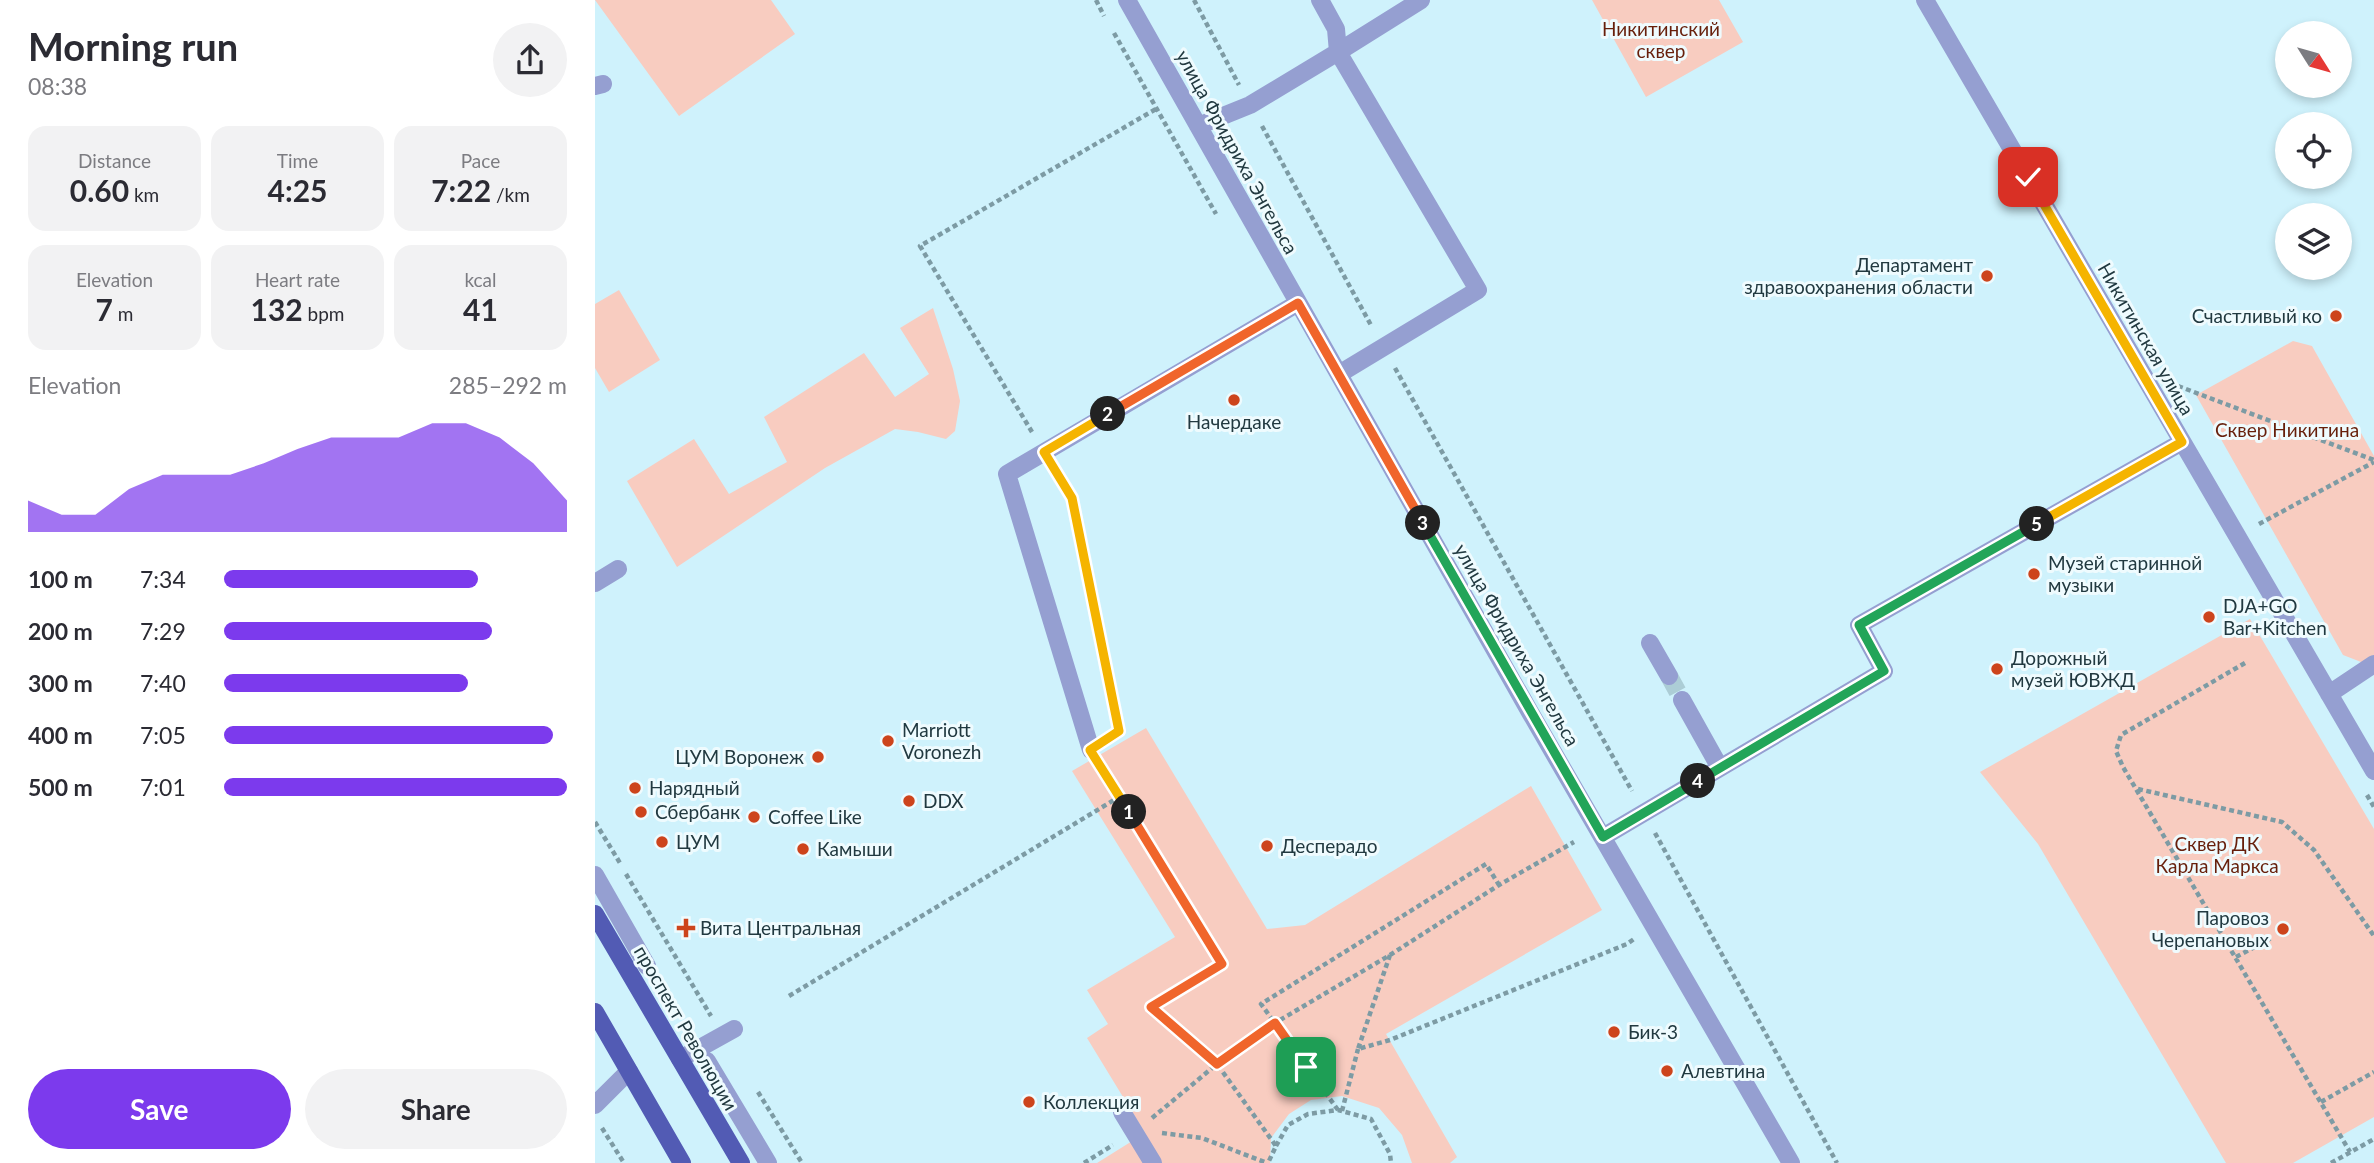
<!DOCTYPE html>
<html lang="en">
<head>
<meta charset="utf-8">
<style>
  body { margin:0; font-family:Lato,sans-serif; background:#f2f2f3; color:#2b2b33; height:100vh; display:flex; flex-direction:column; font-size:26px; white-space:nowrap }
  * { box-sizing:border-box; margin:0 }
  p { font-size:23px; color:#7c7c81 }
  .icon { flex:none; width:38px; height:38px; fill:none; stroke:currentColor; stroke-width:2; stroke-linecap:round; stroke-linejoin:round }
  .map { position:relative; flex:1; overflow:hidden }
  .sheet { display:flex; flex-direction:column; background:#fff; width:595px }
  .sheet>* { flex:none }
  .needle { width:46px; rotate:127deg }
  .buttons { position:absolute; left:1680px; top:21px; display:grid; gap:14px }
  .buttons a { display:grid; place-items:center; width:77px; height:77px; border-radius:50%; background:#fff; box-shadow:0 4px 10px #0003; font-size:35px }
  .pin { position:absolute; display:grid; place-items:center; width:60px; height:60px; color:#fff; margin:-30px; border-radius:14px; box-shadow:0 4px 10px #0006 }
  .km { position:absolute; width:35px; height:35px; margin:-18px; border-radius:50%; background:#222; color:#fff; font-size:19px; line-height:35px; text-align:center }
  .round { display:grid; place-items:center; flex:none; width:74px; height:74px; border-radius:37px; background:#f2f2f3 }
  .summary { display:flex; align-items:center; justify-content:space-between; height:119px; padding:0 28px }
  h1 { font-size:38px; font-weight:700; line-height:52px }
  .figures { display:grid; grid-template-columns:repeat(3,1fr); gap:10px; height:119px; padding:7px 28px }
  .figures div { display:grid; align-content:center; border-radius:18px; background:#f2f2f3; text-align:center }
  .figures b { font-size:30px; font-weight:700 }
  .figures small { font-size:19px; font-weight:400 }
  .figures p { font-size:19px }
  .chart { height:196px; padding:14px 28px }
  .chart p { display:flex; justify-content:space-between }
  .chart svg { width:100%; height:126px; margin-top:7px; fill:#7c3aed; opacity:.7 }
  .primary-button { display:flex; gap:14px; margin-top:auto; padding:14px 28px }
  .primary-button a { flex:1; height:80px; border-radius:42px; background:#7c3aed; color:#fff; font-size:28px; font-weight:700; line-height:80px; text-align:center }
  .primary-button a+a { background:#f2f2f3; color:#2b2b33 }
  ul { padding:0 28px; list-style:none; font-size:23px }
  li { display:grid; grid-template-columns:112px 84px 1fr; align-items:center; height:52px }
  li i { height:18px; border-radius:9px; background:#7c3aed }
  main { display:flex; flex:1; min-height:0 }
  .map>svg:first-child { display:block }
</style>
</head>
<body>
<main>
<section class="sheet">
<div class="summary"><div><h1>Morning run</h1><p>08:38</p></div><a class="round"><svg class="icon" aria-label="share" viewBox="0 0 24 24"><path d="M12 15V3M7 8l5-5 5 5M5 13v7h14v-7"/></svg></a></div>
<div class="figures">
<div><p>Distance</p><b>0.60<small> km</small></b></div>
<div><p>Time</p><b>4:25</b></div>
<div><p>Pace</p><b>7:22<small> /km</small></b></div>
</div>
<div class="figures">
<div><p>Elevation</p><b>7<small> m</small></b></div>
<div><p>Heart rate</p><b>132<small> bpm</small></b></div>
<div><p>kcal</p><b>41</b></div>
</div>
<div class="chart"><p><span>Elevation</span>285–292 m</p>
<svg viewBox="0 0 160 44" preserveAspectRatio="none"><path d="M0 44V33L10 38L20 38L30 29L40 24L50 24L60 24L70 20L80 15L90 11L100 11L110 11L120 6L130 6L140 11L150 20L160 33V44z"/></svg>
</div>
<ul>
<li><b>100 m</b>7:34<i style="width:74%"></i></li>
<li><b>200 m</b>7:29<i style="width:78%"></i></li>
<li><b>300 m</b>7:40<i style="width:71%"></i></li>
<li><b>400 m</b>7:05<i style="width:96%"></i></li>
<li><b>500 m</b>7:01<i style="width:100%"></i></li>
</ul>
<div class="primary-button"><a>Save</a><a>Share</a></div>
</section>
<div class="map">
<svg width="1779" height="1163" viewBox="0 0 1779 1163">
  <rect width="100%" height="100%" fill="#cff2fc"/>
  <path fill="#f8ccc0" d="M0,0H176L200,34L84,116Z
    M997,0H1124L1148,42L1051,97Z
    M24,290L65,360L14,392L0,368V304Z
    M338,308L358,369L365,401L360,431L351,439L323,432L300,429L230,468L82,567L32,481L99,439L134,494L192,462L169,417L269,353L300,397L334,374L305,328Z
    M1698,341L1717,346L1779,456V667L1748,655L1601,395Z
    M1655,619L1779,829V1117L1698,1163H1631L1443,844L1385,772Z
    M551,728L672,929L710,925L936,786L1007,910L791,1034L862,1157L855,1163H817L807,1135L784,1108L747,1096L716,1100L694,1114L676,1138L675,1163H502L550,1133L492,1038L513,1024L492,990L580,937L477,771Z"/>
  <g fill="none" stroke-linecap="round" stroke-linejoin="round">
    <path stroke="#accdd6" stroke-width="18" stroke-dasharray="18 9" stroke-linecap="butt" d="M1074,676L1087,700"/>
    <path stroke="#7d9ba4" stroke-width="4.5" stroke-dasharray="5 3.5" stroke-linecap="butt" d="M501,0L509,16
      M599,0L644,85
      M519,33L621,214
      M667,126L777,327
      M800,368L1037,791
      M1583,386L1779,460
      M437,432L325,246L561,109
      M461,473L476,498L524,731L515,737
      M1664,524L1779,462
      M1650,663L1526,735L1521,751L1528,767L1755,1152
      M508,770L627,964L556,1007L622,1064L681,1146L673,1163
      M1543,789L1687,822L1719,850L1779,936
      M1772,795L1779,807
      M0,822L25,863
      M1060,833L1242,1163
      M31,874L116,1016
      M795,955L763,1049L795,1040L1032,944L1039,939
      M1641,957L1678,937
      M194,996L524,797
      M163,1092L207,1163
      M1726,1102L1779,1072
      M743,1110L666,1004L891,864L904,885
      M747,1111L763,1049
      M557,1118L622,1064L680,1023L795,955L904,885L979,842
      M7,1128L29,1163
      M567,1133L607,1138L672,1163
      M681,1146L693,1125L713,1114L743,1110L776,1119L795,1154L796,1163
      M489,1163L518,1145
      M1736,1163L1779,1139"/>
    <path stroke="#959fd1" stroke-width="18" d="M532,0L936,714L1196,1163
      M725,0L741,29L743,52L826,0
      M1330,0L1779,771
      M0,86L8,84
      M603,126L655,105L743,52L883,290L744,374
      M0,583L23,569
      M1055,643L1074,676
      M1734,694L1779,664
      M1087,700L1125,768
      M496,750L412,474L703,303
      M1008,837L1289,671L1264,625L1587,442
      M0,875L52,966
      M85,1059L139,1029
      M112,1061L173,1163
      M0,1105L34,1071
      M527,1112L558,1163"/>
    <path stroke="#525bb4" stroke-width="18" d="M0,914L146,1163
      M0,1012L87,1163"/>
  </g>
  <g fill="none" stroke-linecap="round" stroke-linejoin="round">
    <defs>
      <path id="split-1" d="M534,812L627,964L556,1007L622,1064L680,1023L711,1067"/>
      <path id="split-2" d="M513,414L449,452L477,498L524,731L495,750L534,812"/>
      <path id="split-3" d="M513,414L703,303L828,523"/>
      <path id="split-4" d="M828,523L1008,837L1103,781"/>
      <path id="split-5" d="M1103,781L1289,671L1264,625L1442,524"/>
      <path id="split-6" d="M1433,177L1587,442L1442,524"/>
    </defs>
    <use href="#split-1" stroke="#fff" stroke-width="14"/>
    <use href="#split-2" stroke="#fff" stroke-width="14"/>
    <use href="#split-3" stroke="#fff" stroke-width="14"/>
    <use href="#split-4" stroke="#fff" stroke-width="14"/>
    <use href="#split-5" stroke="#fff" stroke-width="14"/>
    <use href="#split-6" stroke="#fff" stroke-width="14"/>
    <use href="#split-1" stroke="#f0652b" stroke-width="9"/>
    <use href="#split-2" stroke="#f5b400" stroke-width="9"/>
    <use href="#split-3" stroke="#f0652b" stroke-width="9"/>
    <use href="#split-4" stroke="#22a559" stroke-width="9"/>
    <use href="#split-5" stroke="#22a559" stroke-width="9"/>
    <use href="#split-6" stroke="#f5b400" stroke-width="9"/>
  </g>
  <g fill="#cd441c" stroke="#effbfe" stroke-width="2.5">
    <circle cx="1392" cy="276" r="7"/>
    <circle cx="1741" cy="316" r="7"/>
    <circle cx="639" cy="400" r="7"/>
    <circle cx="1439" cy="574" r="7"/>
    <circle cx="1614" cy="617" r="7"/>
    <circle cx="1402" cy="669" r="7"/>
    <circle cx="293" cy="741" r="7"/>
    <circle cx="223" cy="757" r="7"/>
    <circle cx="40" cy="788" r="7"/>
    <circle cx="314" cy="801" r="7"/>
    <circle cx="46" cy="812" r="7"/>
    <circle cx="159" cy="817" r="7"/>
    <circle cx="67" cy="842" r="7"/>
    <circle cx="672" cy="846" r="7"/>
    <circle cx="208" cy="849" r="7"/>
    <path d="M87.5 917.5h7v7h7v7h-7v7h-7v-7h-7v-7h7z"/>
    <circle cx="1688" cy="929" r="7"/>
    <circle cx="1019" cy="1032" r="7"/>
    <circle cx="1072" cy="1071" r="7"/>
    <circle cx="434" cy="1102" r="7"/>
  </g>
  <g text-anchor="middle" stroke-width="6" stroke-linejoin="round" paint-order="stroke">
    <g font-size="19" fill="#671f0b" stroke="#effbfe">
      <text x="1066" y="36">Никитинский<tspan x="1066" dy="22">сквер</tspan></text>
      <text x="1692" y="437">Сквер Никитина</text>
      <text x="1622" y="851">Сквер ДК<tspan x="1622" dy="22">Карла Маркса</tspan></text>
    </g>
    <g font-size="19" fill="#213940" stroke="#effbfe">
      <text transform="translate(642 152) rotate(61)" y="7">улица Фридриха Энгельса</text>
      <text transform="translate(1551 339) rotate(60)" y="7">Никитинская улица</text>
      <text transform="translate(922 645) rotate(60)" y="7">улица Фридриха Энгельса</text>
      <text transform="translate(91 1028) rotate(60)" y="7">проспект Революции</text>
    </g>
    <g font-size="19" fill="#213940" stroke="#effbfe" text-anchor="start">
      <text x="1378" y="272" text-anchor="end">Департамент<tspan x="1378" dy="22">здравоохранения области</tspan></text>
      <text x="1727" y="323" text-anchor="end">Счастливый ко</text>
      <text x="639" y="429" text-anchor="middle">Начердаке</text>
      <text x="1453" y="570">Музей старинной<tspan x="1453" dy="22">музыки</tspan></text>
      <text x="1628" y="613">DJA+GO<tspan x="1628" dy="22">Bar+Kitchen</tspan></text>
      <text x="1416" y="665">Дорожный<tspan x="1416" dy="22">музей ЮВЖД</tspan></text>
      <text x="307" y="737">Marriott<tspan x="307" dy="22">Voronezh</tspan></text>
      <text x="209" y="764" text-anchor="end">ЦУМ Воронеж</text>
      <text x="54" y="795">Нарядный</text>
      <text x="328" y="808">DDX</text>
      <text x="60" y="819">Сбербанк</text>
      <text x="173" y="824">Coffee Like</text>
      <text x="81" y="849">ЦУМ</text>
      <text x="686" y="853">Десперадо</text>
      <text x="222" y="856">Камыши</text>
      <text x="1674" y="925" text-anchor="end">Паровоз<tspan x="1674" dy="22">Черепановых</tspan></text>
      <text x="105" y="935">Вита Центральная</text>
      <text x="1033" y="1039">Бик-3</text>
      <text x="1086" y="1078">Алевтина</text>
      <text x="448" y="1109">Коллекция</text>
    </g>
  </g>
</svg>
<div class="buttons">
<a><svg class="needle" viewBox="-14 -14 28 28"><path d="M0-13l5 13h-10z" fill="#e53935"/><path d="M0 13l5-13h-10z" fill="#7c7c81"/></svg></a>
<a><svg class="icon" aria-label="locate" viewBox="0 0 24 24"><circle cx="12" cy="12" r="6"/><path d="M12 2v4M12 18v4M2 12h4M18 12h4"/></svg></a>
<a><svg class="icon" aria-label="layers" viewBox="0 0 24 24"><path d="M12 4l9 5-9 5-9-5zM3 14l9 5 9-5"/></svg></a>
</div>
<div class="pin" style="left:711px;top:1067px;background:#1e9e55"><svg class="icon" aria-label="arrive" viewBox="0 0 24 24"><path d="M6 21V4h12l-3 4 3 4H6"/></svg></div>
<div class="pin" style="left:1433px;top:177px;background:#d93025"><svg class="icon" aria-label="check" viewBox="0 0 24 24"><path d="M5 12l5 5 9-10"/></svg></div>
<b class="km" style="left:534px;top:812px">1</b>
<b class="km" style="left:513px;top:414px">2</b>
<b class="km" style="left:828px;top:523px">3</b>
<b class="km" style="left:1103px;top:781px">4</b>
<b class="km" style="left:1442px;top:524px">5</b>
</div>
</main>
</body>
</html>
